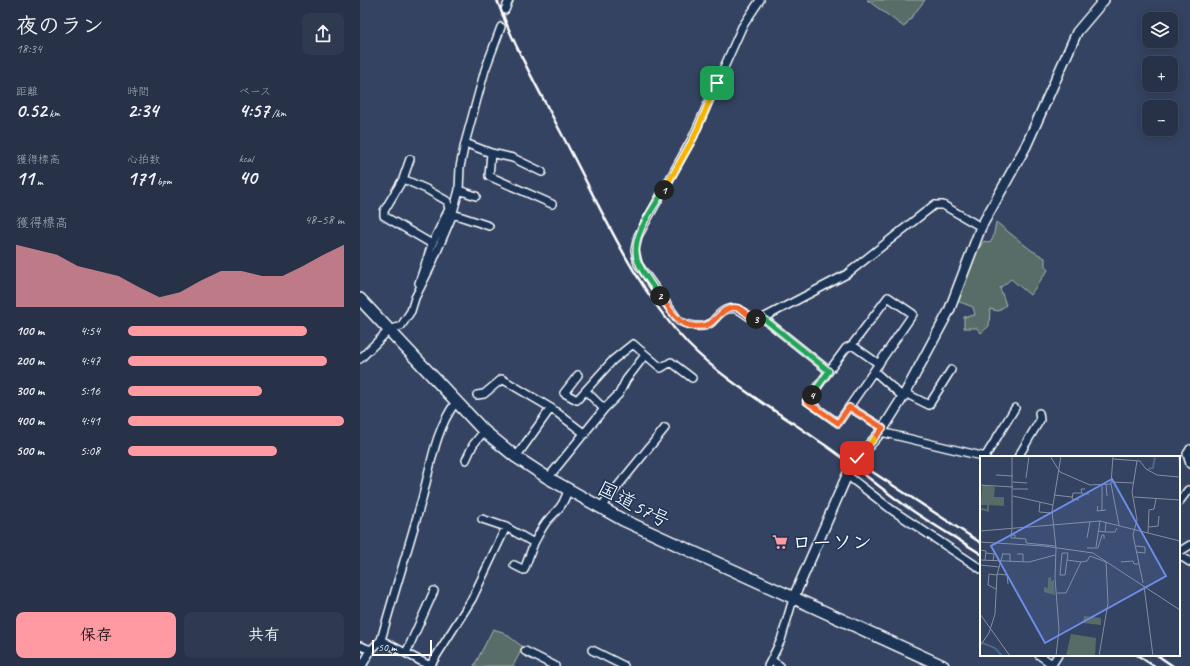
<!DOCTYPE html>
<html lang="ja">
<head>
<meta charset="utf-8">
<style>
  body { margin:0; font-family:Caveat,"Klee One",sans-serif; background:#2f3a50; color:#f1f3f6; height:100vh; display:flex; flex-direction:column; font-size:15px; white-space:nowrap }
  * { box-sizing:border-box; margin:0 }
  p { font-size:13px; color:#a4aab4 }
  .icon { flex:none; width:22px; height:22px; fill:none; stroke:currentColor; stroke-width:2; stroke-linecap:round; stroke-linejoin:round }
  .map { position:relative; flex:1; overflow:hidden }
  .sheet { display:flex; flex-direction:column; background:#273249; width:360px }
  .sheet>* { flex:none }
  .tools { position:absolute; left:782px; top:12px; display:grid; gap:8px }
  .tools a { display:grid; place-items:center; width:36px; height:36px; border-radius:8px; background:#273249; box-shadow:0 2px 10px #0003,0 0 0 1px #434d61; font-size:20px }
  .scale { position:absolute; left:12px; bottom:10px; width:60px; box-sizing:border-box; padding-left:4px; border:2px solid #fff; border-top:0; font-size:11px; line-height:14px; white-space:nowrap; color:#fff; -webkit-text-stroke:3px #1d3557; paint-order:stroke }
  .pin { position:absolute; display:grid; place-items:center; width:34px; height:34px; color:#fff; margin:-17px; border-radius:8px; box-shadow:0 2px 6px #0006 }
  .km { position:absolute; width:20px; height:20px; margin:-10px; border-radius:50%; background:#222; color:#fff; font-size:11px; line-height:20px; text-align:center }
  .round { display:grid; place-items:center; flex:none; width:42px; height:42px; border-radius:8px; background:#2f3a50 }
  .summary { display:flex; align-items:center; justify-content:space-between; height:68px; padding:0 16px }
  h1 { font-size:22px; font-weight:700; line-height:30px }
  .figures { display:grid; grid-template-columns:repeat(3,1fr); gap:6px; height:68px; padding:4px 16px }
  .figures div { display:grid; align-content:center }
  .figures b { font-size:20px; font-weight:700 }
  .figures small { font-size:11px; font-weight:400 }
  .figures p { font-size:11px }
  .chart { height:112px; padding:8px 16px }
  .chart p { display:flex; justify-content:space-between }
  .chart svg { width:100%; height:72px; margin-top:4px; fill:#ff9aa2; opacity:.7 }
  .cta { display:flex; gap:8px; margin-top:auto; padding:8px 16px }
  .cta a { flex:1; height:46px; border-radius:8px; background:#ff9aa2; color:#111; font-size:16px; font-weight:700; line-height:46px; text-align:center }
  .cta a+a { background:#2f3a50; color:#f1f3f6 }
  ul { padding:0 16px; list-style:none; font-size:13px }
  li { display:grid; grid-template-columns:64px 48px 1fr; align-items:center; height:30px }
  li i { height:10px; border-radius:5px; background:#ff9aa2 }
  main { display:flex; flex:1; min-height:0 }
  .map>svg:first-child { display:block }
</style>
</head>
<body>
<main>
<section class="sheet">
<div class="summary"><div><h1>夜のラン</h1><p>18:34</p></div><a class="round"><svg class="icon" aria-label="share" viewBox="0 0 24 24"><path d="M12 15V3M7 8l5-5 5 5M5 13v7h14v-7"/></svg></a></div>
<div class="figures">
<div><p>距離</p><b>0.52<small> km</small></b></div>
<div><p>時間</p><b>2:34</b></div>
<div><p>ペース</p><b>4:57<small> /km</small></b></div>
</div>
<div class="figures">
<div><p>獲得標高</p><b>11<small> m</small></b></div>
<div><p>心拍数</p><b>171<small> bpm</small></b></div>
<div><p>kcal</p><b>40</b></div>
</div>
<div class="chart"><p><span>獲得標高</span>48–58 m</p>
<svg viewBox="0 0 160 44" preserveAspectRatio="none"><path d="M0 44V6L10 9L20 12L30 19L40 22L50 25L60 32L70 38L80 35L90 28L100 22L110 22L120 25L130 25L140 19L150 12L160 6V44z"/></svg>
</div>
<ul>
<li><b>100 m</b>4:54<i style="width:83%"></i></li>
<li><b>200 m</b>4:47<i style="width:92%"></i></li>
<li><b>300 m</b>5:16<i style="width:62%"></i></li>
<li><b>400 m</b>4:41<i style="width:100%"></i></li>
<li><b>500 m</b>5:08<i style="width:69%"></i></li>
</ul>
<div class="cta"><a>保存</a><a>共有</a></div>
</section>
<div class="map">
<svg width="830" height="666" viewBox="0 0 830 666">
  <rect width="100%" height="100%" fill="#344361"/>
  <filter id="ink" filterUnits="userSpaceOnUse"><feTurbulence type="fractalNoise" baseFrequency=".025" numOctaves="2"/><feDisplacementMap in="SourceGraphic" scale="8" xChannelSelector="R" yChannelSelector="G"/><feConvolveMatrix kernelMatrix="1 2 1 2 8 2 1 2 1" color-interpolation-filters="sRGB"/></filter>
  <g filter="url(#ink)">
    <path fill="#586c67" stroke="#acb6b3" d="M507,0H565L544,27Z
      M636,222L671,250L685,258V266L688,270L670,295L651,279L640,288L646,305L638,311L630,309L629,326L621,333L617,328H604V317L615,315L613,307L597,301L614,255L624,241L630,243L633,238Z
      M133,629L143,632L163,647L153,666H114Z"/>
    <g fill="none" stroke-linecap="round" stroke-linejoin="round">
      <path stroke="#525f79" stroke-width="7" stroke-dasharray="7 3.5" stroke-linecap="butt" d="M141,27L145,10"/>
      <defs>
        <path id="minor" d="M400,0L382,27L333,137L278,236L275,250L278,264L319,321C328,325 343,330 352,322C357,317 360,311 368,309C380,306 384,315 393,319C396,319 400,319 403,318L487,274L574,205H583L621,227
          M145,10L149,0
          M105,143L131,153L129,176L192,204
          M131,153L153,158L182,172
          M43,179L50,159
          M99,190L116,196
          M93,214L129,226
          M59,283L72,244L89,209L87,201L66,189L43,179L24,211V216L72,244
          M528,297L553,314L478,423L447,401L486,348L492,345Z
          M403,318L469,371
          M492,345L519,364
          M0,359L29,330L41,326L51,311L55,298L70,268L92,216L99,190L100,167L105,143L125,70L141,27
          M514,371L543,397
          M218,375L204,393L217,400L253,360L273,344L301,368L311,362L332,378
          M226,391L244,409
          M545,393L569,405L591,370
          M117,395L124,394L142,379L191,408
          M489,407L523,428
          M521,432L626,457
          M830,449L827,454L830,464
          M156,457L191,408L225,434
          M625,457L655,408
          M658,457L680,420L679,413
          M106,460L113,445L124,431
          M488,476L532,510L621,569
          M188,478L244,409L259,394L266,380L285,355
          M819,502L828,490
          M240,508L305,428
          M122,519L146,527L174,543L164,570L154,565
          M174,543C178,536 182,527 187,521C199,508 202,508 208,490
          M819,552L830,545
          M819,555L830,562
          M21,640L70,666
          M0,646L11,650
          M232,650L264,666
          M165,651L195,666
          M46,653L74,591
          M679,655L692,664
          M411,660L420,666
          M2,666L11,650L21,640C34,593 49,546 62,499C71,465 75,430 96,402
          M70,666L112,599L146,527
          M408,666L421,640L433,599
          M691,666L698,655"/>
        <path id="tertiary" d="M433,599L492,464L521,432L543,397L589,311L621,227L666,146L717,32L744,0"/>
        <path id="trunk" d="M0,299L124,431L156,457L188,478L263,520L583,666"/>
      </defs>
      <use href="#minor" stroke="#fff" stroke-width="10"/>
      <use href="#tertiary" stroke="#fff" stroke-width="12"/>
      <use href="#trunk" stroke="#fff" stroke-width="14"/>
      <use href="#minor" stroke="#1d3557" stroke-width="7"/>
      <use href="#tertiary" stroke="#1d3557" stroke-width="9"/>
      <use href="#trunk" stroke="#1d3557" stroke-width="11"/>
      <path stroke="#fff" stroke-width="2.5" d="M137,0C156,52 185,101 210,150C245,217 276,289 328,344C365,382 416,410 459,441C491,462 519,488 550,509C573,525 598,539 621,554
        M508,469L621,543
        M777,655L794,666
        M797,655L813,666"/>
    </g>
  </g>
  <g fill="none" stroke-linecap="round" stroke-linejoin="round" filter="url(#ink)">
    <defs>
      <path id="split-1" d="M304,190L334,137L357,83"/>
      <path id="split-2" d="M300,296C293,286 284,275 279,264C267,240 293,210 304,190"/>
      <path id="split-3" d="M300,296C306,303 312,314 319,320C327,327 344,329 352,322C359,316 366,305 378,308C383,310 389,316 394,319H396"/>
      <path id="split-4" d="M396,319L403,318L469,371L452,395"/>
      <path id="split-5" d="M452,395L446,401L478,423L489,407L523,428L514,439"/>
      <path id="split-6" d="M497,458L514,439"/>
    </defs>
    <use href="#split-1" stroke="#fff" stroke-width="8"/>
    <use href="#split-2" stroke="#fff" stroke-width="8"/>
    <use href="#split-3" stroke="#fff" stroke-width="8"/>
    <use href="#split-4" stroke="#fff" stroke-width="8"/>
    <use href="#split-5" stroke="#fff" stroke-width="8"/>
    <use href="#split-6" stroke="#fff" stroke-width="8"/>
    <use href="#split-1" stroke="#f5b400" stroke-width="5"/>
    <use href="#split-2" stroke="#22a559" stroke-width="5"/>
    <use href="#split-3" stroke="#f0652b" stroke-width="5"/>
    <use href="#split-4" stroke="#22a559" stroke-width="5"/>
    <use href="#split-5" stroke="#f0652b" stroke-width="5"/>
    <use href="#split-6" stroke="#f5b400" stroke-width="5"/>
  </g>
  <defs>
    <symbol id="supermarket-bare" viewBox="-9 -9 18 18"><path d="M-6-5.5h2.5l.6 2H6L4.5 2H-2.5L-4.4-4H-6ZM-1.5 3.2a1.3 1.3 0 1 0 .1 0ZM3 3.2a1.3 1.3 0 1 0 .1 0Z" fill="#ff9aa2" stroke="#1d3557" stroke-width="2.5" paint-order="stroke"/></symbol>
  </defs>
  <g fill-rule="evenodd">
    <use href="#supermarket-bare" x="409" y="531" width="22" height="22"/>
  </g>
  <g text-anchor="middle" stroke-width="3" stroke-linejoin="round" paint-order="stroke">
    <g font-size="20" fill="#fff" stroke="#1d3557">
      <text transform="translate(274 504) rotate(27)" y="7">国道57号</text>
    </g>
    <g font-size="20" font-weight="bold" fill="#fff" stroke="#1d3557" text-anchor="start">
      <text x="432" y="549">ローソン</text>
    </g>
  </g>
  <g transform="translate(620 456)">
    <rect width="200" height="200" fill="#344361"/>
    <path d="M2,29L15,31L14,41H24V50L9,49V56L1,54V52L7,53V49H1ZM71,121V125L74,124L75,139L64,136V131L68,132V122ZM104,160L121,162V169L103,167ZM91,178L116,182L115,200H86Z" fill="#586c67"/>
    <path fill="none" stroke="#49688e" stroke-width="2" d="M168,13L173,12L175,0M0,186L15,192L22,200"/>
    <path fill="none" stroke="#858ea0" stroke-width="1" d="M70,0L80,16L110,29L131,28M133,0L131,28L139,69M199,0L200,24M133,3L160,5L166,13L177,19L199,21M157,5L152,36L157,64L153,79L163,127M16,19L33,20M46,22L49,0M33,26L47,27M132,26L154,27M122,28V55M126,28L127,40M0,29L33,31M33,33H48M105,33H101L102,38H109M74,39L92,41M33,40L73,49M154,41L200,44M99,44L92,43L93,37H101M60,46L59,56L72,57M118,50L117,55L126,54M169,71L178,70L179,60M32,72V0M0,75L120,65L200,85M118,75L125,76L126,67M125,76H135L137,72M168,77L169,54L174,53L176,43M31,79H35V82H31V79L32,73M35,82L46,83V87L76,90M107,82L110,66M0,86L64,90L113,97L200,154M156,90L165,91V97L156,96M116,91L120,65M107,92H118L122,79H124V83M0,94L6,95L5,104M6,97L14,98L13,105M82,97H88L85,119H80ZM23,98H30V106M37,98H43V106M0,104L49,106L75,99M87,104L101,106M141,106L153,105L154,108H159M0,109L19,111M17,118L27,119L28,128M164,130L173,200M16,133L8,129L9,118L17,119M77,137H86L101,106L107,105L110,100L126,106L128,147L119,200M0,158L30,200M0,190L9,177L15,158L17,119L23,97M76,200L79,173L75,122L76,92L72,55L81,0"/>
    <path fill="#6c8ce6" fill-opacity="0.15" stroke="#6c8ce6" stroke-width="2" d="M132,23L186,120L65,187L11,90Z"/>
    <rect width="200" height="200" fill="none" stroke="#fff" stroke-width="2"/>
  </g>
</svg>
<div class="tools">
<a><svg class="icon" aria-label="layers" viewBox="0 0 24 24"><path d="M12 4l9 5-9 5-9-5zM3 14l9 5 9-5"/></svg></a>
<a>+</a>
<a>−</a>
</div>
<div class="scale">50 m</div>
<div class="pin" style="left:357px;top:83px;background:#1e9e55"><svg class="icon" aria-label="arrive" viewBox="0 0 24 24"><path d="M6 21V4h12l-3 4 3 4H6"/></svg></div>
<div class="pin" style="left:497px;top:458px;background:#d93025"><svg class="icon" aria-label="check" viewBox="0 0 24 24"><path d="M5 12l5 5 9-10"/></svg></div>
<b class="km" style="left:304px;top:190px">1</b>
<b class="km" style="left:300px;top:296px">2</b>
<b class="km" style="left:396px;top:319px">3</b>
<b class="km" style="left:452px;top:395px">4</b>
</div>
</main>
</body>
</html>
